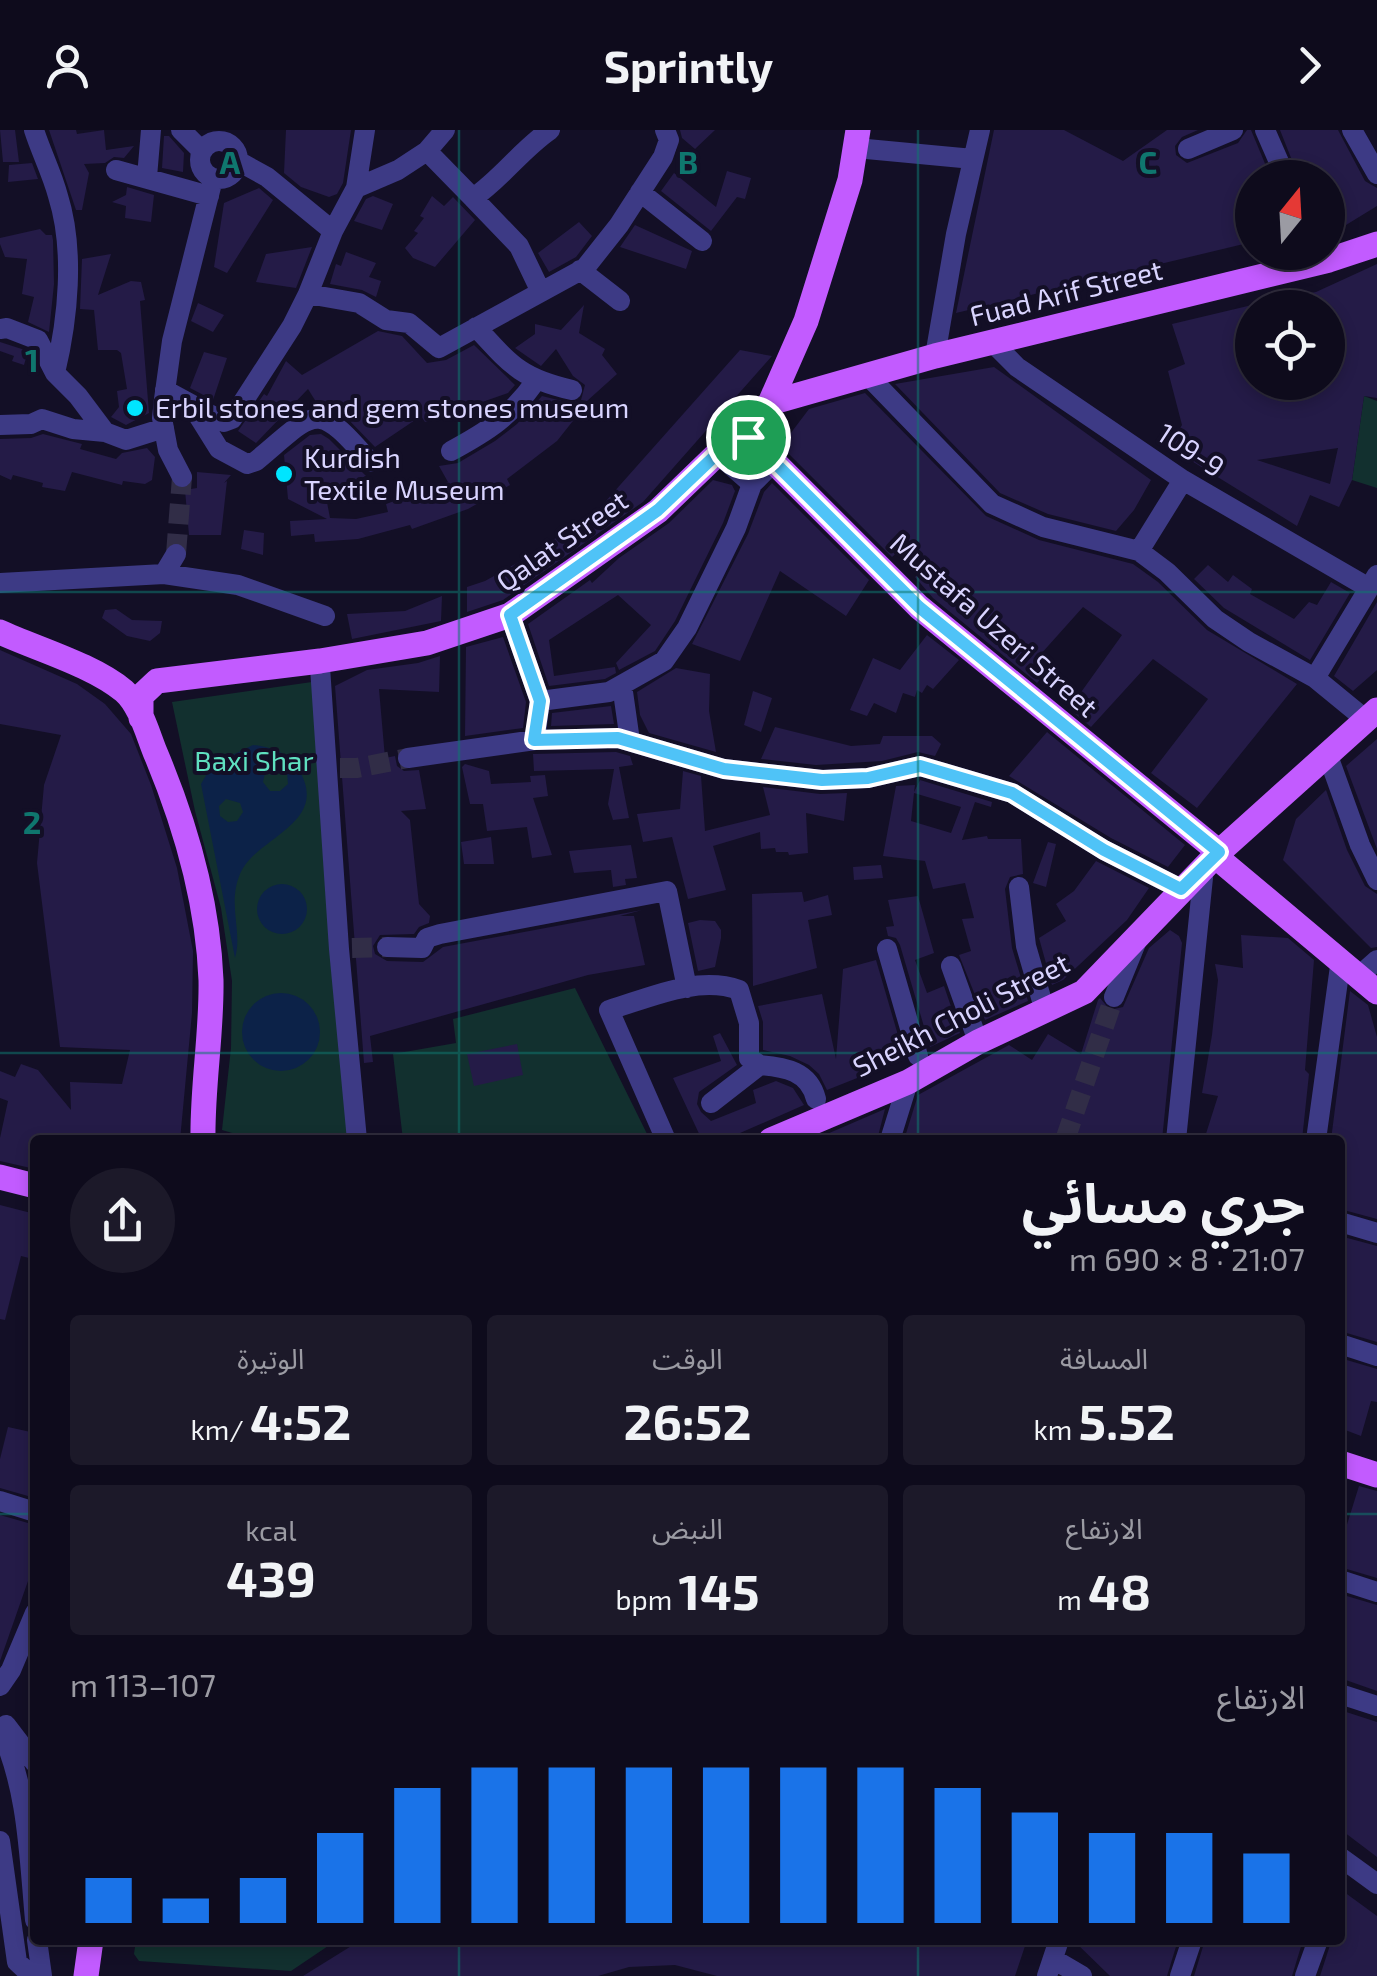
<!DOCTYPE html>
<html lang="ar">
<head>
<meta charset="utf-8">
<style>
  body { margin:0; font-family:"Exo 2","Noto Sans Arabic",sans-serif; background:#1c1929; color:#f1f3f6; direction:rtl; height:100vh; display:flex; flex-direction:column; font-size:38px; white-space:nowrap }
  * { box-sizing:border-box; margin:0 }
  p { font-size:32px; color:#9b9ba3 }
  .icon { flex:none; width:55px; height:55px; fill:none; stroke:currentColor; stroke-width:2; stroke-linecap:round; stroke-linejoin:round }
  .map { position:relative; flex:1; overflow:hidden; direction:ltr }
  .side { position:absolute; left:30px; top:1005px; width:1315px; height:810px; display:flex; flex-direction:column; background:#0e0b1c; border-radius:10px; box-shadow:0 5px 15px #0003,0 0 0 2px #2e2b3b; direction:rtl }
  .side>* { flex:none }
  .needle { width:65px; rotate:18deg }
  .controls { position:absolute; left:1235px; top:30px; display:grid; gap:20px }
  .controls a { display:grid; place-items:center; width:110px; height:110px; border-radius:50%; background:#0e0b1c; box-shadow:0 5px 15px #0003,0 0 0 2px #2e2b3b; font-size:50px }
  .pin { position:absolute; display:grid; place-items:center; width:85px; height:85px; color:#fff; margin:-42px; border:5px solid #fff; border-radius:50%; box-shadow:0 2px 10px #0007 }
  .round { display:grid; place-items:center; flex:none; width:105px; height:105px; border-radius:52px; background:#1c1929 }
  .head { display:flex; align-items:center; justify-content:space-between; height:170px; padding:0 40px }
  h1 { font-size:55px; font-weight:700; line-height:75px }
  .figures { display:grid; grid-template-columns:repeat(3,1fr); gap:15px; height:170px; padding:10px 40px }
  .figures div { display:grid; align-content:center; border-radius:10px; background:#1c1929; text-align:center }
  .figures b { font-size:50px; font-weight:700 }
  .figures small { font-size:28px; font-weight:400 }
  .figures p { font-size:28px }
  .chart { height:280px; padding:20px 40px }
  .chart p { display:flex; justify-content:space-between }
  .chart svg { width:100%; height:180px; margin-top:10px; stroke:#1a73e8; stroke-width:6 }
  header { display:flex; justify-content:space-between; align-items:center; height:130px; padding:0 40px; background:#0e0b1c; font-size:45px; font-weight:700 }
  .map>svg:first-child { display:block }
</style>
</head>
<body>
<header><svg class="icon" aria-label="forward" viewBox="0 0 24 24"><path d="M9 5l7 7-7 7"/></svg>Sprintly<svg class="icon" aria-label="person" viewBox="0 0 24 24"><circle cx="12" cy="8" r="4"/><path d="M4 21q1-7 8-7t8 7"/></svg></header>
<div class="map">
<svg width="1377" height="1846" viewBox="0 0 1377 1846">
  <rect width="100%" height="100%" fill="#130f26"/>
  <path fill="#12302f" d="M1364,266L1377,271V358L1352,350Z
    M319,551L348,1010H256L222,1000L231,918L232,851L221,778L195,681L172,572Z
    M575,858L650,1010H403L393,924L456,913L453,889Z
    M136,1810H337L291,1841L139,1831L134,1824Z"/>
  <path fill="#0c2248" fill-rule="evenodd" d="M253,615C271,617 289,623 299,640C331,694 255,707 240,744C227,775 243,801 235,828L201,654L212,635ZM278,637L287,643L288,654L280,661H270L263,652L265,643ZM226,669L240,673L243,682L237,691L228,692L220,686L219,676Z
    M257 779a25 25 0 1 1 50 0a25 25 0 1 1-50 0Z
    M242 902a39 39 0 1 1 78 0a39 39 0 1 1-78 0Z"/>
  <path fill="#241b47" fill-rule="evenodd" d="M0,0H15L19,32H3Z
    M49,0H76L77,4L104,0L106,20L134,16L124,28L114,27L105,33L84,34L89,43L82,80H76Z
    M286,0H351L343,53L337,64L329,67L301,57L284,43Z
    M680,0H715L695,19L682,8Z
    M994,0H1064L1123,31L1167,0H1198L1182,7L1175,16L1176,25L1187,33L1238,13L1247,0H1251L1271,48H1252V112L956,183Z
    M1280,0H1338L1365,51L1377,58V76L1328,106V48H1299Z
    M164,6H169L184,23L183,42L162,38Z
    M32,33L38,49L8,52L9,35Z
    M727,41L751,48L745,69L737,67L711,101L661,61L674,43L716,77Z
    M127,57L154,65L151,92L125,88L126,76L112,72L126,65Z
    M259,58L273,70L227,143L214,137L224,73Z
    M373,66L393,74L382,100L354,91L366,69Z
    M432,66L444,76L453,67L475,90L435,137L413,128L405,118L418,103L414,101L424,88L420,86Z
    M579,92L592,106L576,127L549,142L538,123Z
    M635,95L692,121L686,139L620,117Z
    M40,99L46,105H52L53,110L54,154L49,202L28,192L34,167L22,164L27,129L5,127L0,114V108Z
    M312,117L296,158L256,152L266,124Z
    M346,122L376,133L369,147L381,151L376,167L362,160L330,154L336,134L341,136Z
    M111,124L98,165L131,151L141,152L145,170L140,171L149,283L126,295L111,287L119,277L117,261L127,259L121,223L117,220H98L94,180L80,179L82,129Z
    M1377,134V268L1364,266L1352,350L1339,377L1310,365L1297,396L1169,317L1182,295L1168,241L1185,234L1172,194L1252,175V252H1328V178H1273V171L1316,162ZM1338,318L1330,354L1257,330Z
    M198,173L224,185L213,202L191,191Z
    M584,175L579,203L605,219L602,225L617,244L577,280L580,282L557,311L507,349L510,355L468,379L412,399L410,395L358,409L315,412L314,404L291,406L290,391L327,389L288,369L284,325L310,305L321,304L329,309L366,346L326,367L330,388L356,389L388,382L386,374L448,352L439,336L458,333L495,311L517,294L542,266L570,273L581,270L585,255L573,246L556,219L541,236L515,218L535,204V194L561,200Z
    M378,201L402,206L427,233L446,230L474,215L515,255L508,263L425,292L421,286L375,317L345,286L332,278L318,275L308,259L256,313L238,301L264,264L267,266L286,231L302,245Z
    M0,212L28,221L24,235L12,231L14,226L0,221Z
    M740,220L772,226L643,372L503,470L467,482V457L485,451L524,429L597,381Z
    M204,222L227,228L213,270L190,258Z
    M994,237L1151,350L1134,380L1116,401L1048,384L1000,363L895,254Z
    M865,263L986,386L1039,410L1133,434L1158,452L1207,500L1297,554L1197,678L1151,643L1208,569L1153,529L1091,597L1069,579L1122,505L1083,477L1040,525L1051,537L1037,553L933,468L915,447L929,434L910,411L892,427L781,316L809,279Z
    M43,304L82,314L80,319L116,329L122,323L147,318L155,327L152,350L145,354L123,351L122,355L72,342L65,361L42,357L43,353L13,345L11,350L0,345V309L31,308Z
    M197,342L231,345L224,353L227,351L221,405H189L185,360L197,358Z
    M713,350L732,355L735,361L723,393L675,491L655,521L619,540L616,533L651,495L618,465L549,510L554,546L615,537L616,543L605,549L549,556L528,494L590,450L592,453L619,428L669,393Z
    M772,353L869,450L846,486L780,441L740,531L692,514L748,404L764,362Z
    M244,400L264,403L263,425L241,419Z
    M1208,435L1228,452L1233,445L1252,459L1250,464L1294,489L1309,472L1317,475L1331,452L1350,463L1310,530L1224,478L1194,449Z
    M442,466L441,491L352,509L347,484L405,481Z
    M1377,472V540L1353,561L1334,546Z
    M116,479L132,490L162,491L160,503L150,511L127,506L102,488L105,480Z
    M927,505L959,530L933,559L927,555L922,563L917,560L915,567L903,563L896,583L874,573L867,586L850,580L873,528L900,540Z
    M503,507L526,572L523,598L465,606L466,517Z
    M0,520L77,554L105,574L131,604L151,655L177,738L193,821L192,883L180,1010H35V1039L0,1031V1008L8,971L0,968V941L15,947L21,934L38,940L71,980L70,952L122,954L130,920L60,917L37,733L44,655L61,605L0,594Z
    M440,526L439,562L379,559L385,628L395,626L397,636L404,641L419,640L426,679L401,681L410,690L419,774L430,786L429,793L419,797L414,804L380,805L373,816L375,824L387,831L423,832L443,817L642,780L620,786H634L645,835L588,845L370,906L373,932L364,933L335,556L367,540L418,533Z
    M676,538L710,544L709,581L716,622L649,603L640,585L637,562Z
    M753,561L772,568L761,602L744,595Z
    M611,576L614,594L551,596L552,583Z
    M775,597L851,616L880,614L883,606H932L941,614L935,626L918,622L882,631L816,635L761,629Z
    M1047,602L1185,715L1168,737L1111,708L1009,646Z
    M1377,609V719L1346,636Z
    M616,622L630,626L633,635L619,637L629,688L613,690L608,674L614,639L534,641L533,624Z
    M465,634L489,641L491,654L531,652L530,646L545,645L548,666L533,668L552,725L532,728L527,697L487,701L483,674H470L462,637Z
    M683,641L701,646L705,701L770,685L763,657L820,664L847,663L844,691L806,683L808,723L789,725L788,722H776L775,718L761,719L760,702L713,716L726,760L688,769L672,707L643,712L637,684L680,679Z
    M920,650L992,672L991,677L975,672L962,710L987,706L988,709H1021L1023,744L1010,747L1005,759L1012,818L1028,871L985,890L959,825L971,821L962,789L974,788L965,753L933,759L925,731L883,726L896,656L915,655L914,662ZM914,663L961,677L951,703L911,691Z
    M1326,660L1347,720L1365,756L1377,764V817L1371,818L1283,730L1296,689Z
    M491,707L494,734H464L461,712Z
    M1048,712L1056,714L1046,757L1033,753Z
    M631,715L637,748L625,749L626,755L613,757L611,740L574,743L569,721Z
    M1096,731L1149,758L1127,790L1063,850L1052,855L1039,808L1066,791L1056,774L1074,761Z
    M881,735L883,748L854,750L853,737Z
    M802,762L804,772L828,765L832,785L808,790L817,838L753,856L752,764Z
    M918,766L934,823L915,830L927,863L944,856L960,903L930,917L900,815L896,808L888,806L886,797L894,796L888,770Z
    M700,790L715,791L721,800V808L715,837L698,841L688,793Z
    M1170,800L1179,806L1182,813L1162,1010H904L918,965L1009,915L1032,930L1048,904L1081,924L1098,870L1100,868L1110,880L1123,877L1149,818Z
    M1241,805L1288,808L1314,830L1305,940L1309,944L1302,1010H1204L1218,966L1202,963L1212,905L1218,850L1215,834L1243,838Z
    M876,830L905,929L827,960L819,944L809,935L790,926L763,920V892L758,876L822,864L836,929L843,839Z
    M1350,861L1368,875L1377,907V1089L1340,1079V1010H1331Z
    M720,903L737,935L699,962L697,974L701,982L711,991L756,973L753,960L776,951L793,958L804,975L724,1010H702L673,948L721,931L713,906Z
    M517,914L523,945L474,956L467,924Z
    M885,979L877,1010H813Z
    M0,1075L35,1084L33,1129L21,1126L5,1190L0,1189Z
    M1340,1106L1377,1116V1212L1340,1201Z
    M1340,1228L1377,1239V1272L1371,1271L1361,1306L1340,1298Z
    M8,1297L35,1303V1368L0,1358V1329Z
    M1359,1356L1377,1361V1448L1340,1437V1399L1345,1401Z
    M0,1385L35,1395V1431L0,1531Z
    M1340,1464L1377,1475V1561L1340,1548Z
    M1340,1580L1377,1592V1727L1340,1699Z
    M1340,1759L1377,1786V1846H1320L1331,1812L1340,1815Z
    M361,1810H1027L1015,1846H717L675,1835L629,1837L598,1846H303Z
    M1073,1810H1178L1167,1846H1110Z
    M1205,1810H1303L1292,1846H1194Z"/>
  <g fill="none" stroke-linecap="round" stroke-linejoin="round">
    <path stroke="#312d47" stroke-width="20" stroke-dasharray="20 10" stroke-linecap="butt" d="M176,424L182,347
      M340,638H357L408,628
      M352,818L387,817
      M1065,1010L1114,867"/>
    <path stroke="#3d3a85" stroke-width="20" d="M34,0C41,22 52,43 58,66C75,120 68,189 55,243
      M181,0L202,21
      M1265,0L1286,48
      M1352,0L1377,44
      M200 30a19 19 0 1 1 38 0a19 19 0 1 1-38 0Z
      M856,18L973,29
      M1188,19L1233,0
      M427,21L445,0
      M238,31L267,47L333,101
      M116,40L209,66
      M147,47L151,0
      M356,58L365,0
      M640,62L702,111
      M473,68L519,116L540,160
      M580,140L620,171
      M308,164L359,173L386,190L409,193L439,218L585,138L619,95L663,27L669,10L665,0
      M476,197C511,235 520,248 572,260
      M0,199L7,198L38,210L55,243L78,266L105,302L126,310L164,298
      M993,213L1017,237L1183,350L1369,458
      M935,226L956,104L980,0
      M874,252L992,374L1043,397L1139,421L1167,442L1215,489L1249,512L1315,548L1365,589
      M165,260L224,292L232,289L292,196L308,164L333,101L356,58L398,40L427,21L473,68C502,48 521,20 550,0
      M194,279L219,319L247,334L256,331C316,281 315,268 370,332
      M0,295L31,294L42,289L73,299L105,302
      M451,321C488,301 510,287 535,252
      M719,325L752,354
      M182,347L168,320L162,288L164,269L172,211L213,49
      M1139,421L1183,350
      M164,444L238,455L325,486
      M0,453L164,444L176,424
      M510,485L540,571L535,610
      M320,537L339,819L357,1010
      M1315,548L1377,445
      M622,555L630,611
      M540,571L609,562L664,531L687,498L736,398L752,354L774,332
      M1327,623L1360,715L1377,750
      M408,628L535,610L618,608L724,639L822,650L868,648L920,636L1012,663L1104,720L1181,759
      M1019,757L1026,816L1042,871
      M387,817L422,818L427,808L440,804L667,761L687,858
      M887,819L918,926
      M951,836L975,903
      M1359,846L1377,830
      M1114,867L1136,813
      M760,935C785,937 809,941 816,969
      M711,973L760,935
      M666,1010L609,880C649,868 698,845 739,860L749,893V928L760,935
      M890,1010L908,952
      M1176,1010L1204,738
      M1316,1010L1341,829
      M1340,1092L1377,1103
      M1340,1214L1377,1226
      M0,1371L35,1382
      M1340,1450L1377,1462
      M0,1556L11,1540L35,1483
      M1340,1564L1377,1576
      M6,1595L35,1633
      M0,1599C28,1658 29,1726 35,1790
      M0,1711L17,1832L29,1843L41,1844
      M1340,1727L1377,1754
      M37,1810L42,1846
      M1053,1829L1082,1846
      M1047,1846L1059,1810
      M1180,1846L1192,1810
      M1305,1846L1318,1810"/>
    <path stroke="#c25bff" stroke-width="25" d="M770,273L935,226L1329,130L1377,114
      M742,300L919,477L1219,722
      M0,502C37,519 93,535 124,561C140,575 147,602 155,622C185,693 208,773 211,850C212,903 202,957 203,1010
      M141,588V566L157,551L320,531L427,513L510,485L658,381L770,273L806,191L850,50L858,0
      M1215,726L1377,862
      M771,1010L908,952L978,912L1084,862L1219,722L1377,580
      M0,1047L35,1056
      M1340,1333L1377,1345
      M86,1846L91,1810"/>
  </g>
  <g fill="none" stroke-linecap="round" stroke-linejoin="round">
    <defs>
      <path id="route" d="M742,300L919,477L1219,722L1181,759L1104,720L1012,663L920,636L868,648L822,650L724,639L618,608L534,610L540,571L510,485L658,380Z"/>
    </defs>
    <use href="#route" stroke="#fff" stroke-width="20"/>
    <use href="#route" stroke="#4fc3f7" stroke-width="12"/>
  </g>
  <path fill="none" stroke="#0f766e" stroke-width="2.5" stroke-opacity="0.55" d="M459,0V1010M918,0V1010M0,462H1377M0,923H1377M0,1384H35M1340,1384H1377M459,1810V1846M918,1810V1846"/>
  <g fill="#00e5ff" stroke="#130f26" stroke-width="4">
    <circle cx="135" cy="278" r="10"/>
    <circle cx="284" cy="344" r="10"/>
  </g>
  <g text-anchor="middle" stroke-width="8" stroke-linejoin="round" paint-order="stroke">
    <g font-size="28" fill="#d9d4ff" stroke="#130f26">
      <text transform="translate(1066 163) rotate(-14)" y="10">Fuad Arif Street</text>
      <text transform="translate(1191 320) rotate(33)" y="10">109-9</text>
      <text transform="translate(562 411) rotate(-35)" y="10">Qalat Street</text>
      <text transform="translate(994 495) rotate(41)" y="10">Mustafa Uzeri Street</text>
      <text transform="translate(961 885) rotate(-27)" y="10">Sheikh Choli Street</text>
    </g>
    <g font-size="28" fill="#d9d4ff" stroke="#130f26" text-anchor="start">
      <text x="155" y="288">Erbil stones and gem stones museum</text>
      <text x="304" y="338">Kurdish<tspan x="304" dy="32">Textile Museum</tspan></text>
    </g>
    <g font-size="28" fill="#5fe0c0" stroke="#130f26">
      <text x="254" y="641">Baxi Shar</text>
    </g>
  </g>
  <g font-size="32" text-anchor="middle" font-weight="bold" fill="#0f766e" stroke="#130f26" stroke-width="8" stroke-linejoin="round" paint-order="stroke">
    <text x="230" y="44">A</text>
    <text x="688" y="44">B</text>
    <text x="1148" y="44">C</text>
    <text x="32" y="242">1</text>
    <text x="32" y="704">2</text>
  </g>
</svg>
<div class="controls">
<a><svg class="needle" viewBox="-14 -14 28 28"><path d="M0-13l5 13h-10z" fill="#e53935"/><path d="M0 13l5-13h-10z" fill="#9b9ba3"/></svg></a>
<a><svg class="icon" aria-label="locate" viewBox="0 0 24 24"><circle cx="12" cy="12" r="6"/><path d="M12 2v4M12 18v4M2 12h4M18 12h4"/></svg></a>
</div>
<div class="pin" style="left:748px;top:307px;background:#1e9e55"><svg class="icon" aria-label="arrive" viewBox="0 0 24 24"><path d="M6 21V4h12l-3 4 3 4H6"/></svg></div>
<section class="side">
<div class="head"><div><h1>جري مسائي</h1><p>21:07 · 8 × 690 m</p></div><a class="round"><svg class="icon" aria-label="share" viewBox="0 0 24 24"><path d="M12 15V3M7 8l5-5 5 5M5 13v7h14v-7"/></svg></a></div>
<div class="figures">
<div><p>المسافة</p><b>5.52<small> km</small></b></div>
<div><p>الوقت</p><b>26:52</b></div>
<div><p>الوتيرة</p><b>4:52<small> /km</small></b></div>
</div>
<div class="figures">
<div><p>الارتفاع</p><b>48<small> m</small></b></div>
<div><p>النبض</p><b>145<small> bpm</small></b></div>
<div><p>kcal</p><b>439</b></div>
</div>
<div class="chart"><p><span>الارتفاع</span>107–113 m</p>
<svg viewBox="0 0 160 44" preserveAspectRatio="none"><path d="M5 44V33M15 44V38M25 44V33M35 44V22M45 44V11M55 44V6M65 44V6M75 44V6M85 44V6M95 44V6M105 44V6M115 44V11M125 44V17M135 44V22M145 44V22M155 44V27"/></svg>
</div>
</section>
</div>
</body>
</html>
